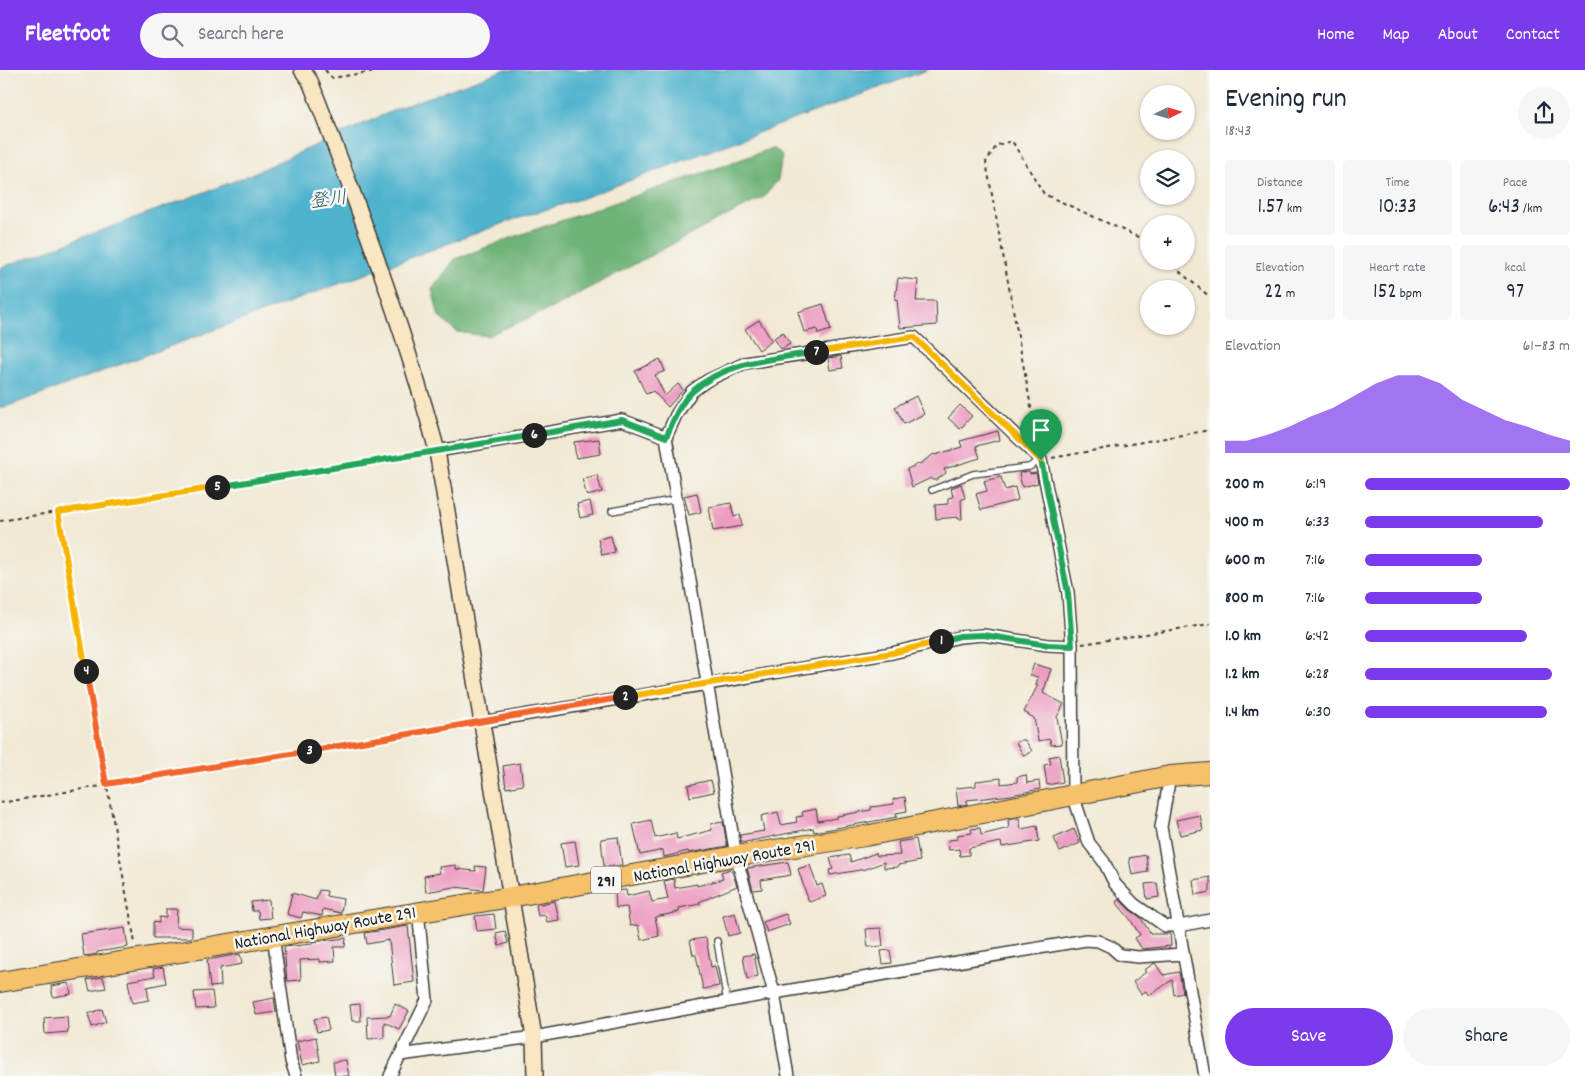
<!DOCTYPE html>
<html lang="en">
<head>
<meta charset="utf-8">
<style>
  body { margin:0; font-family:Dekko,"Klee One",sans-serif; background:#f6f6f7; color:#1f2937; height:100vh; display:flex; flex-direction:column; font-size:19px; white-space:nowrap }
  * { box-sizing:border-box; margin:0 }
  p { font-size:16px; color:#747a83 }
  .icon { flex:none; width:28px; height:28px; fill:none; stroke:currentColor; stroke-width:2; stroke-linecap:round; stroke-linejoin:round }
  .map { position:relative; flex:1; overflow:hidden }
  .sheet { display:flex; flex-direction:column; background:#fff; width:375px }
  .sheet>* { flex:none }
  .needle { width:32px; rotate:85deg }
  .fabs { position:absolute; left:1140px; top:15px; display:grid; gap:10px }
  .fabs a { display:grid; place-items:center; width:55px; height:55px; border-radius:50%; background:#fff; box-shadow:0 1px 4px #0004; font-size:25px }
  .pin { position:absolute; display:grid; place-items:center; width:42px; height:42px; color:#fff; margin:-51px -21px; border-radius:50% 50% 50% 0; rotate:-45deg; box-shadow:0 0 5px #0007 }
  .pin .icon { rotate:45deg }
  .km { position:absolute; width:25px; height:25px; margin:-12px; border-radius:50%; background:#222; color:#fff; font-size:14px; line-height:25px; text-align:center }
  .round { display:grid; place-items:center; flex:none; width:52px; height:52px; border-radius:26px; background:#f6f6f7 }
  .overview { display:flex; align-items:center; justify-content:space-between; height:85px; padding:0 15px }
  h1 { font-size:28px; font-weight:600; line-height:38px }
  .metrics { display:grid; grid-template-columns:repeat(3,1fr); gap:8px; height:85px; padding:5px 15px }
  .metrics div { display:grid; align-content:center; border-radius:5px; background:#f6f6f7; text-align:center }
  .metrics b { font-size:21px; font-weight:600 }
  .metrics small { font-size:14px; font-weight:400 }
  .metrics p { font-size:14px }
  .chart { height:140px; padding:10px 15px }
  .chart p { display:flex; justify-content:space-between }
  .chart svg { width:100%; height:90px; margin-top:5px; fill:#7c3aed; opacity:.7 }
  .primary-button { display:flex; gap:10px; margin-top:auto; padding:10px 15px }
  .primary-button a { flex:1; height:58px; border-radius:30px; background:#7c3aed; color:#fff; font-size:20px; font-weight:600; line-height:58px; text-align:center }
  .primary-button a+a { background:#f6f6f7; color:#1f2937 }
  ul { padding:0 15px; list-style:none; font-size:16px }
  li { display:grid; grid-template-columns:80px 60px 1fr; align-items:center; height:38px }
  li i { height:12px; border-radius:6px; background:#7c3aed }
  header { display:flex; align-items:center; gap:30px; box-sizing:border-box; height:70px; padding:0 25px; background:#7c3aed; color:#fff }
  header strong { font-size:24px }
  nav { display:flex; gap:28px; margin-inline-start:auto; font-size:18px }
  .search { width:350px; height:45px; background:#f6f6f7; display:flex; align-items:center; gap:12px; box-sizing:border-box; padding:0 18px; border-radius:28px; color:#747a83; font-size:19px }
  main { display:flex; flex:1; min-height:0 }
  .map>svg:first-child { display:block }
</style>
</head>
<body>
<header>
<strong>Fleetfoot</strong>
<div class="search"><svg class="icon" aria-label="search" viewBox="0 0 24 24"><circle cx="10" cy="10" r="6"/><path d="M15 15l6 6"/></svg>Search here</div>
<nav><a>Home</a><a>Map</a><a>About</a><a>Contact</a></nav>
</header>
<main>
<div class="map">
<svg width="1210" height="1006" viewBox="0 0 1210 1006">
  <rect width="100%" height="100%" fill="#f6f6f2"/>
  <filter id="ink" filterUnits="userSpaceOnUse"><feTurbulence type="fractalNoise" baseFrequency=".02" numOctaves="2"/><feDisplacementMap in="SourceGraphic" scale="10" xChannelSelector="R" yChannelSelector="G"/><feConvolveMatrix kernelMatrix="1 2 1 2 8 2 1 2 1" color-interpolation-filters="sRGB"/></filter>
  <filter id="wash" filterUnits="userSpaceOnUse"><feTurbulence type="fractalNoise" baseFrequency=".0096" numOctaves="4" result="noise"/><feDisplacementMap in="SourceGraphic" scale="20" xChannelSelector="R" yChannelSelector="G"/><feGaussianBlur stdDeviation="1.12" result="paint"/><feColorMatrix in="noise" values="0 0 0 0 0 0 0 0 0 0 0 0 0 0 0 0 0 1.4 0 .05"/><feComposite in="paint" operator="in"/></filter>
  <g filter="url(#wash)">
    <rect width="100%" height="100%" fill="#f1e9d4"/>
    <path fill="#6eb378" stroke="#45684a" d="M772,78L782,85L778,110L764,127L699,160L552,238L487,266L457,262L439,247L432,219L455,189L516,166L723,96Z"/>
    <path fill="#4fb3cd" stroke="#366874" d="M504,0H927L580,129L512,150L0,339V198L240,109L401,37Z"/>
    <g id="blocks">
      <path fill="#ed9dc1" d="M898,208L918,210L916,231H936L937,255L900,258L897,230H895Z
        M823,234L831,260L818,264L817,259L804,262L798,242Z
        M759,250L772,271L759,280L745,259Z
        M783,262L790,274L781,279L774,268Z
        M841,286L843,298L830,300L828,288Z
        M660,289L665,301L655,305L665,326L678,314L683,320L668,337L653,321L646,324L635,301Z
        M916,326L924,344L904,354L895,337Z
        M960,335L972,346L960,359L948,348Z
        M998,361L1000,370L976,376L980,388L944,399L946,403L936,410H932L931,408L912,417L907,399L921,393L934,384L935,385L962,377L960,371Z
        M599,369L601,384L576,388L574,372Z
        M1029,402L1030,404L1036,403L1038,413L1022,417L1019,403Z
        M597,405L602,422L587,426L582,409Z
        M1001,407L1005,420L1015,417L1018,430L981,440L976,424L987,421L984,411Z
        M961,414L965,428L961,430L962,449H958V447L936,449L935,435L948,434V428L953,427L951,418Z
        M697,423L701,442L689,445L684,426Z
        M590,431L593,445L580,448L577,434Z
        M731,433L734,447L740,445L742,456L713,461L709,437Z
        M611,466L615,482L602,485L598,469Z
        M1034,594L1051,599L1043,623L1064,634L1057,647L1062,674L1051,675L1050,669L1038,671L1034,648L1024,642L1038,615H1036L1038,607L1030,605Z
        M1021,670H1025L1032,681L1024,686L1016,673Z
        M1059,685L1063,712L1047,715L1044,695L1051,694L1049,687Z
        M520,693L523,715L506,718L503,696Z
        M1026,705L1027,713L1039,711L1040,719L1011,725L967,730V734L958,736L956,718L976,716V711L1001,708V714L1017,712V707Z
        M711,710L714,722L690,727L688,715Z
        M905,727L907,741L896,743L897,747L814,762L813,758L741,773L740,765L764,761L761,746L778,742L781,755L797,752L796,747L803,746L802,742L816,739L818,751L837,748V746L871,740V737L894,734L893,729Z
        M1200,745L1203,760L1180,765L1176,750Z
        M1019,748L1021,759L1037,756L1039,771L1002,777L1001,772L969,778V785L960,786L959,779L949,780L948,770L958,769L957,765L972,763L971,759L980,758L981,765L1009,758L1008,750Z
        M651,750L655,768L676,763L677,769L712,760L711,754L723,752L727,776L689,783L688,781L664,787L663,780L640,785L633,754Z
        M1074,759L1080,773L1060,782L1054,768Z
        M618,767L622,795L604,797L601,769Z
        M916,769L920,791L898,795V797L884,798V792L866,799L830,805L829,800L833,799L830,788L849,785L851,792L876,783L877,786L900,785L898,772Z
        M575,771L579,795L565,797L561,773Z
        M1146,785L1148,802L1132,805L1129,788Z
        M788,792L791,805L761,810L762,819L753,820L747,798Z
        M456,795V799L476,801L475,796L486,797L483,820L454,817L426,822L424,806L440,803L439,797Z
        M810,795L817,816L822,814L826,826L809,832L798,799Z
        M731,799L737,816L699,832L700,834L679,838V842L655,847L659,866L641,870L638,855L630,856L627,837L616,838L615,821L626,820L627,826L649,821L652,832L668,829L664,811L674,809L675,818L697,814V816L723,809L721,802Z
        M1210,807V822L1195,825L1193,810Z
        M1157,813L1159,827L1147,829L1145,814Z
        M319,820L327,821L326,826L343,829L341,843L323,839L322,846L303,842L301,848L287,844L292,823L316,830Z
        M1119,829L1130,840L1140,847L1151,864H1170L1171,876L1142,879L1135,868L1140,865L1130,849L1116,832Z
        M269,830L271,848L259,849L258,841H252L251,832Z
        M555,831L559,850L547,852L545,845L538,846L536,835Z
        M166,839H177L176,857L192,858V868H153V852L159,853V847L166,848Z
        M735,843L740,863L728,866L723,846Z
        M494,844L496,859L477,861L475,846Z
        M786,844L790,854L767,862L763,852Z
        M408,856L414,912L394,915L389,870L367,874L365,863Z
        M125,858L128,877L97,882V884L84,886L81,864Z
        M881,858L883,876L868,877L866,859Z
        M505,861L508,873L499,876L496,863Z
        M346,868L345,877H334L335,891L320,892V889L300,890L301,910L287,911L284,877L312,874V872Z
        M706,868L711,897L715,896L719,916L703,919L696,885H693L690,870Z
        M890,880L892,893L883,894L881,881Z
        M240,884L242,894L220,898L221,916L210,917L207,890Z
        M754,884L758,906L747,909L743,886Z
        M1155,893L1163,905L1179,902L1183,923L1174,925L1172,910L1149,926L1146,921L1141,924L1133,912L1146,902L1144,900Z
        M163,897L166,913L147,917L149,930L132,933L128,911L155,906L153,899Z
        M103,907L106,918L90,921L87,910Z
        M69,913L71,924L53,927L51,916Z
        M212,921L214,938L196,939L194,922Z
        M274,928L276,942L256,945L253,932Z
        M360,934L361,951H352L350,935Z
        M395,934L409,941L399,959L384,952V968L368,969L367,947L390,946Z
        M102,939L106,952L92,957L88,944Z
        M67,946L68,962L45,964L44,948Z
        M326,947L329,960L317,962L314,949Z
        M316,967L320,991L302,995L297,971Z
        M346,990L349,1006H335L333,992Z"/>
    </g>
  </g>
  <g filter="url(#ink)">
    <use href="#blocks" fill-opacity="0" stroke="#3c3b38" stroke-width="1"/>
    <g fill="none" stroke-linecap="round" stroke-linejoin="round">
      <defs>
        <path id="lane" d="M932,420L973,404L1029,397L1041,390
          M612,441L677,429
          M717,871L727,932"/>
        <path id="street" d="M437,381L622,350L666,367
          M482,652L892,583L960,567L983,565L1048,575L1072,576
          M1170,706L1161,757L1205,1006
          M273,866L291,991L296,1006
          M400,985L534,967L774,923L1086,870L1098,871L1111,877L1120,885L1138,887L1183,884
          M390,1006L427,930L418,841
          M788,1006L774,923L736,786L666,367L676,345L692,321L708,310L745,293L914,267L1041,390L1068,523L1072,576L1073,725L1089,773L1104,792L1115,814L1134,834L1165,856H1179L1210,850"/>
        <path id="secondary" d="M302,0L310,11C357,132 403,255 437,381L534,967L535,1006"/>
        <path id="highway" d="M0,912L511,827L736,786L865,766L1170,706L1210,703"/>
      </defs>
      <use href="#lane" stroke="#3c3b38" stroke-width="8"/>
      <use href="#street" stroke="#3c3b38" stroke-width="14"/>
      <use href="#secondary" stroke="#3c3b38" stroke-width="18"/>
      <use href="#highway" stroke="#3c3b38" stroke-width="22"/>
      <path stroke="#3c3b38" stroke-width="2" stroke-dasharray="4 4" stroke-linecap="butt" d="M325,0L332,8L382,0
        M1167,191L1210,227
        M1037,370L986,92L997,75L1012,71L1044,124L1138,167L1149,176
        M1052,388L1210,360
        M58,442L135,873
        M0,451L425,383
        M1082,574L1210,554
        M0,733L469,654"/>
      <use href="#lane" stroke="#fff" stroke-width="5.5"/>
      <use href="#street" stroke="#fff" stroke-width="11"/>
      <use href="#secondary" stroke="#fbe6c4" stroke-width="15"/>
      <use href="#highway" stroke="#f5c16b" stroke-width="20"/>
    </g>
  </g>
  <g fill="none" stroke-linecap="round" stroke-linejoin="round" filter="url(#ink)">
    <defs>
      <path id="split-1" d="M941,571L960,566L983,565L1048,575L1072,576L1068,523L1041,390"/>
      <path id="split-2" d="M625,627L892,583L941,571"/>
      <path id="split-3" d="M309,681L625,627"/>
      <path id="split-4" d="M86,601L106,714L309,681"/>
      <path id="split-5" d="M86,601L58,442L217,417"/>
      <path id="split-6" d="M217,417L534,365"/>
      <path id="split-7" d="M534,365L622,350L666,367C673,352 680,332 693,321C726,291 774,289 816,282"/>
      <path id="split-8" d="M816,282L914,267L1041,390"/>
    </defs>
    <use href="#split-1" stroke="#fff" stroke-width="10"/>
    <use href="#split-2" stroke="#fff" stroke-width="10"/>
    <use href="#split-3" stroke="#fff" stroke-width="10"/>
    <use href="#split-4" stroke="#fff" stroke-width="10"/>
    <use href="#split-5" stroke="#fff" stroke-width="10"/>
    <use href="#split-6" stroke="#fff" stroke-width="10"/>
    <use href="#split-7" stroke="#fff" stroke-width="10"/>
    <use href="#split-8" stroke="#fff" stroke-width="10"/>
    <use href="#split-1" stroke="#22a559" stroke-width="6"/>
    <use href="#split-2" stroke="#f5b400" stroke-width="6"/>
    <use href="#split-3" stroke="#f0652b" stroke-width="6"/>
    <use href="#split-4" stroke="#f0652b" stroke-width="6"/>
    <use href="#split-5" stroke="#f5b400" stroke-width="6"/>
    <use href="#split-6" stroke="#22a559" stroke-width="6"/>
    <use href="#split-7" stroke="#22a559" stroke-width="6"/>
    <use href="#split-8" stroke="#f5b400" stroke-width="6"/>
  </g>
  <g text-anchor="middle" stroke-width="5" stroke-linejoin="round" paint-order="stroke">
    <rect fill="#f6f6f2" stroke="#5d5d5c" stroke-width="1" x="591" y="796.5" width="30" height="27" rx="4"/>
    <g font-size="16" font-weight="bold" fill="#1c1c1c">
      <text x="606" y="816">291</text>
    </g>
    <g font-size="18" fill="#1c1c1c" stroke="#f6f6f2">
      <text transform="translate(724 790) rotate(-10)" y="6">National Highway Route 291</text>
      <text transform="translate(325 857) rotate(-10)" y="6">National Highway Route 291</text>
    </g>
    <g font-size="19" font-style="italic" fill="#305863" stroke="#f6f6f2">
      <text transform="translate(328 128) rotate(-8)" y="7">登川</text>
    </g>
  </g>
</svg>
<div class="fabs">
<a><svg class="needle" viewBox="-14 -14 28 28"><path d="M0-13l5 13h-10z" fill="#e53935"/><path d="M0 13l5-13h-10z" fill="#747a83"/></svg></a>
<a><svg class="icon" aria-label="layers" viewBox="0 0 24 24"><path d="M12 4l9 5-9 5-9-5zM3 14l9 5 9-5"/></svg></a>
<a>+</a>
<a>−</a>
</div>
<div class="pin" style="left:1041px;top:390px;background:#1e9e55"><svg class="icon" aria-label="arrive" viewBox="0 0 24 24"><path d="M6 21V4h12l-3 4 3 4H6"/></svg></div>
<b class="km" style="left:941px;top:571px">1</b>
<b class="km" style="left:625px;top:627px">2</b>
<b class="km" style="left:309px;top:681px">3</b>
<b class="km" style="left:86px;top:601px">4</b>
<b class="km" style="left:217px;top:417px">5</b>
<b class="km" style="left:534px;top:365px">6</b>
<b class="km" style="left:816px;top:282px">7</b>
</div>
<section class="sheet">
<div class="overview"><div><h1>Evening run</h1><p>18:43</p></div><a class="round"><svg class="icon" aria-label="share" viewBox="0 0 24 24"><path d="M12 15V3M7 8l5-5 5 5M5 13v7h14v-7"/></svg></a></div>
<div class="metrics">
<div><p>Distance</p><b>1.57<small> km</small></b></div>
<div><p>Time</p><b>10:33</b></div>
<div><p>Pace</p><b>6:43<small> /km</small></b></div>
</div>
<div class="metrics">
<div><p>Elevation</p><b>22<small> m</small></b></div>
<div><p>Heart rate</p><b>152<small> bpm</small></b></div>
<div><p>kcal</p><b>97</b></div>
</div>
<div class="chart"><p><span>Elevation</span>61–83 m</p>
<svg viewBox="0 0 160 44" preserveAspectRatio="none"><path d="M0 44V38L10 38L20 35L30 31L40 26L50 22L60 16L70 10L80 6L90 6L100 10L110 18L120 23L130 28L140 31L150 35L160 38V44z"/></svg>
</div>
<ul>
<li><b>200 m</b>6:19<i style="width:100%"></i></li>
<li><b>400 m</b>6:33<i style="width:87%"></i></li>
<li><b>600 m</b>7:16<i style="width:57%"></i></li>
<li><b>800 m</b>7:16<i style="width:57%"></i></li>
<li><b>1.0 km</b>6:42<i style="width:79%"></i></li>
<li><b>1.2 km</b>6:28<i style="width:91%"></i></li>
<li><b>1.4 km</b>6:30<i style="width:89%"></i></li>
</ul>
<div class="primary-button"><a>Save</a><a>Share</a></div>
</section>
</main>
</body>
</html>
